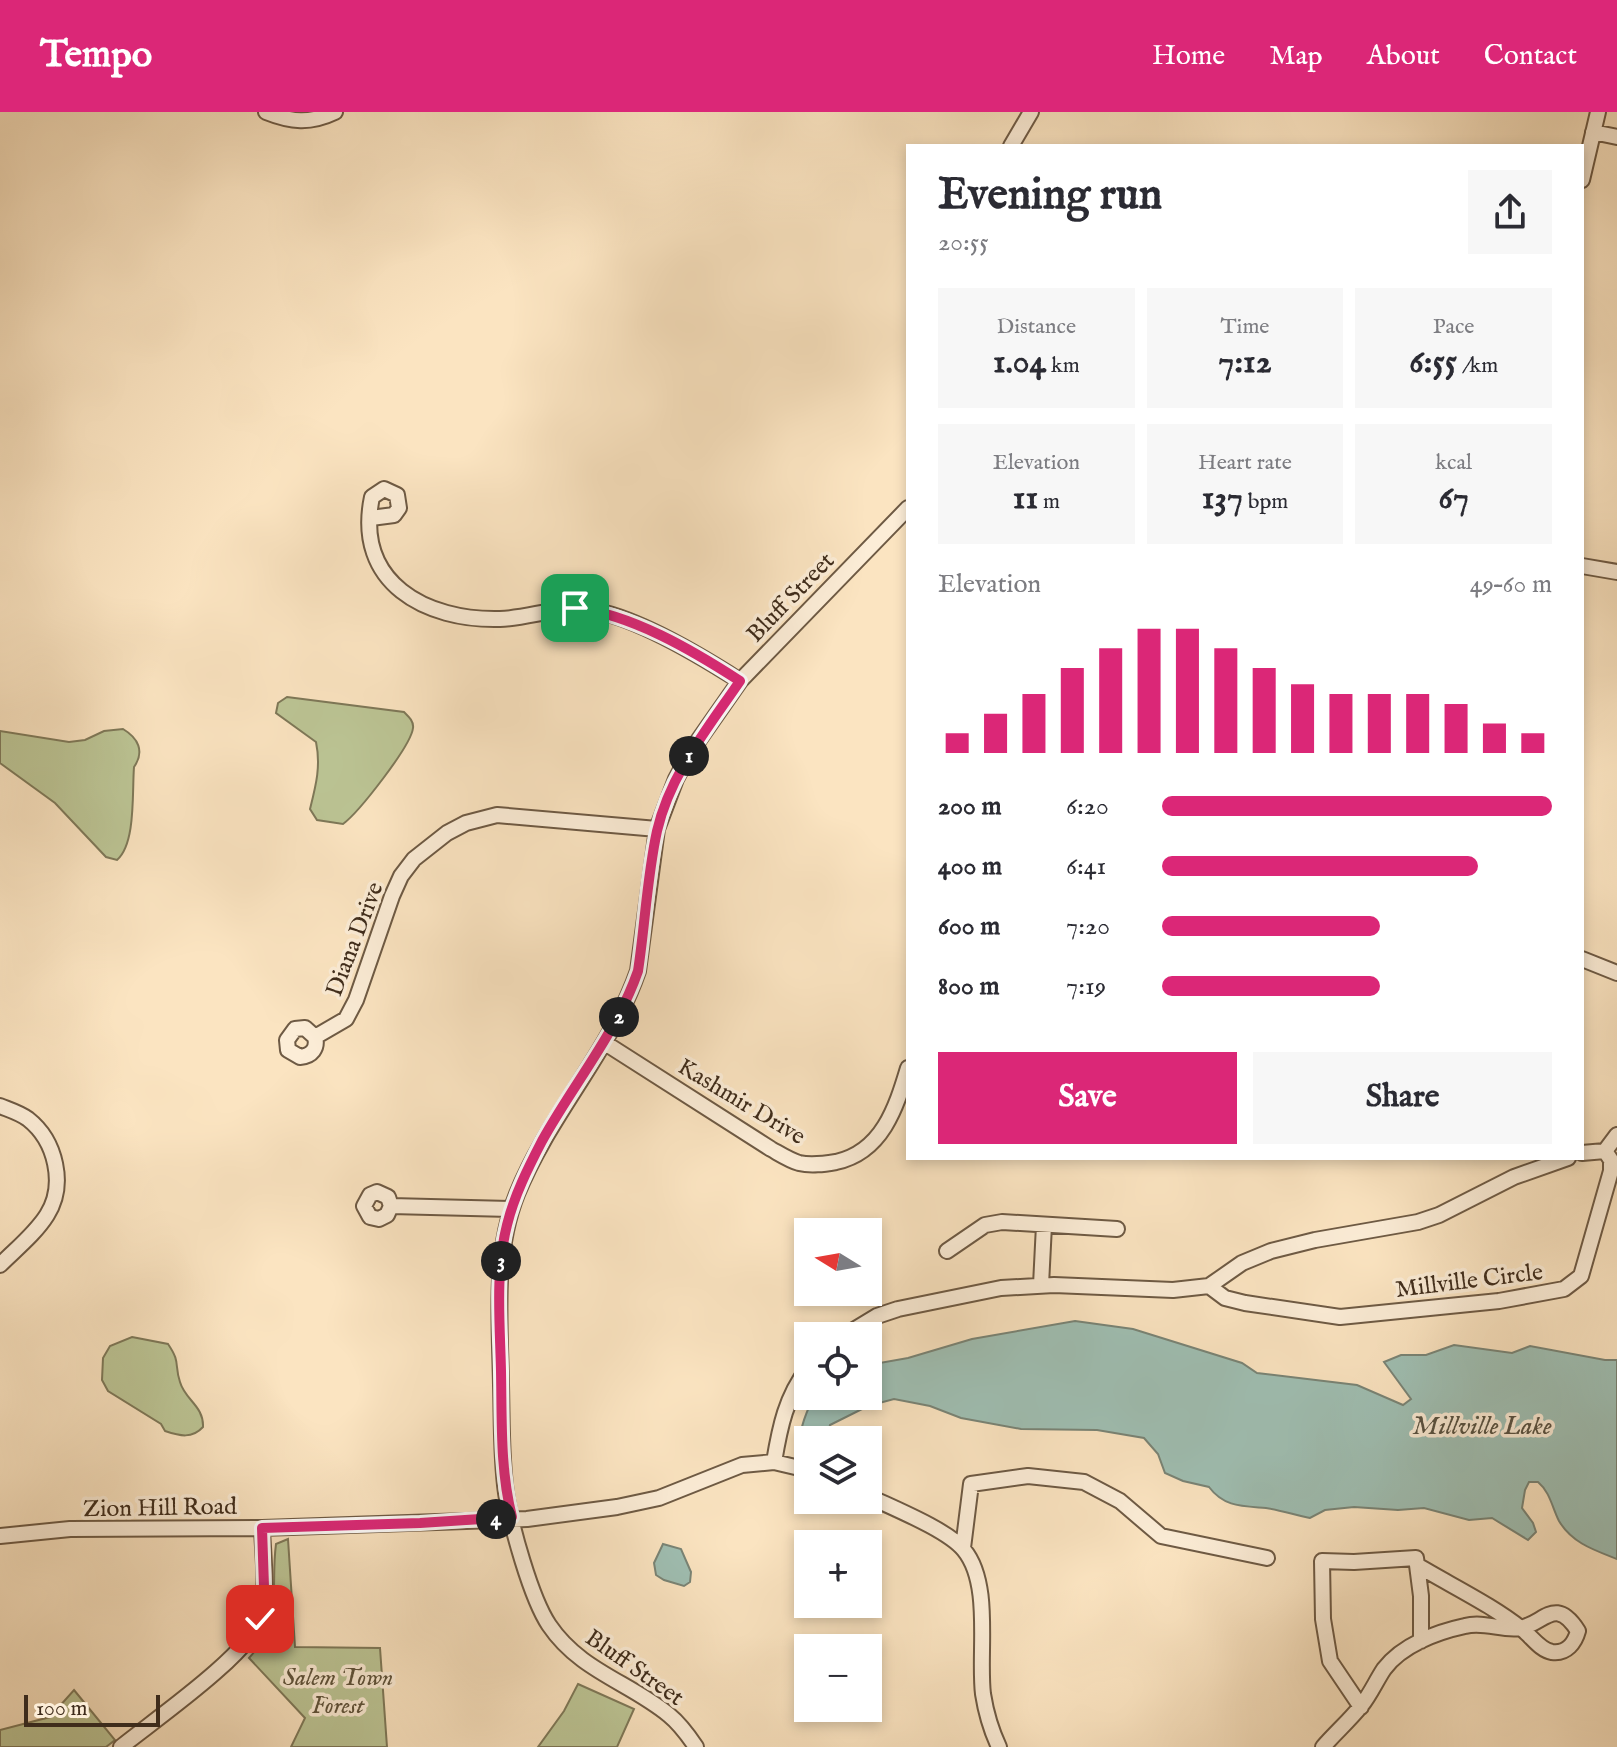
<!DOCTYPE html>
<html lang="en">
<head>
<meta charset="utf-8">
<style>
  body { margin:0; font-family:"IM FELL English",serif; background:#f7f7f7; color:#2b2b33; height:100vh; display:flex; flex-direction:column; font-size:30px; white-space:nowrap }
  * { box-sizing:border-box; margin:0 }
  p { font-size:26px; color:#7c7c81 }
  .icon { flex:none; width:44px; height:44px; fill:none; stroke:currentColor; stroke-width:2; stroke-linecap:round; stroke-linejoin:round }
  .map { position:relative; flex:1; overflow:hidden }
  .side { position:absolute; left:906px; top:32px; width:678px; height:1016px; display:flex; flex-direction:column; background:#fff; border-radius:0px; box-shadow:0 4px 12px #0003 }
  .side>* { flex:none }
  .needle { width:52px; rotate:281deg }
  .controls { position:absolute; left:794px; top:1106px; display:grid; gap:16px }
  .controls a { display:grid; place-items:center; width:88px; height:88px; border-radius:0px; background:#fff; box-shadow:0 4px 12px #0003; font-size:40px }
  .scale { position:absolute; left:24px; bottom:20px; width:136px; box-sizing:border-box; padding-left:8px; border:4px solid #3f2c1b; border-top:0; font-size:22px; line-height:28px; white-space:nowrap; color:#3f2c1b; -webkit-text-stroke:6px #fcedd7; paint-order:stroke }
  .pin { position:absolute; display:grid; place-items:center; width:68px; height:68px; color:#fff; margin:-34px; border-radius:16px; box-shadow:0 4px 12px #0006 }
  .km { position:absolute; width:40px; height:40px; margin:-20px; border-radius:50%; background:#222; color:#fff; font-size:22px; line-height:40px; text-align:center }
  .round { display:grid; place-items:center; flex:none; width:84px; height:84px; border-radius:0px; background:#f7f7f7 }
  .summary { display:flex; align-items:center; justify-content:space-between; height:136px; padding:0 32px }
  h1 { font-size:44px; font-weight:700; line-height:60px }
  .metrics { display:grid; grid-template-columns:repeat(3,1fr); gap:12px; height:136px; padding:8px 32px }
  .metrics div { display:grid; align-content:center; border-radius:0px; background:#f7f7f7; text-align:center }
  .metrics b { font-size:34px; font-weight:700 }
  .metrics small { font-size:22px; font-weight:400 }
  .metrics p { font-size:22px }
  .chart { height:224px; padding:16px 32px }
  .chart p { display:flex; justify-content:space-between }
  .chart svg { width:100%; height:144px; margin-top:8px; stroke:#db2777; stroke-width:6 }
  .cta { display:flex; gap:16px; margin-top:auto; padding:16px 32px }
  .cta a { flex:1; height:92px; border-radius:0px; background:#db2777; color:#fff; font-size:32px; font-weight:700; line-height:92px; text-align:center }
  .cta a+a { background:#f7f7f7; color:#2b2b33 }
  ul { padding:0 32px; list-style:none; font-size:26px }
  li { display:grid; grid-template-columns:128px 96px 1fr; align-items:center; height:60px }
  li i { height:20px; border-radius:10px; background:#db2777 }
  header { display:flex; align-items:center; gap:48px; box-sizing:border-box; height:112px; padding:0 40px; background:#db2777; color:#fff }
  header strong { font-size:38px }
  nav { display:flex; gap:44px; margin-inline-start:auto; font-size:28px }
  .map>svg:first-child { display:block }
</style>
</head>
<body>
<header>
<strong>Tempo</strong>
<nav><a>Home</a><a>Map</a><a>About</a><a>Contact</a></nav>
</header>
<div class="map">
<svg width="1617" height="1635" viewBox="0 0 1617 1635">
  <rect width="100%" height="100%" fill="#fbe4c1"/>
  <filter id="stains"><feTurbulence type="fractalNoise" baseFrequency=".0025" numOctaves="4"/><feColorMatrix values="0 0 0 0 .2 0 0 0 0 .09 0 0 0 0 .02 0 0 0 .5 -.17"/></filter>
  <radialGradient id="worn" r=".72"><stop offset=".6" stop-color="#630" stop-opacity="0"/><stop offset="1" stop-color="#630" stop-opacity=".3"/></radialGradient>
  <path fill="#bcc595" stroke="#7e7858" stroke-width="2" d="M287,585L404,600C408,604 414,609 413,616C411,634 359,700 343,712L317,708L310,697C316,673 321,654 316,630L276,601L278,591Z
    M123,617C138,626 145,639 134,655C132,680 136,732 117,748L106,745L55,691L0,651V619L69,630L85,628L104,619Z
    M132,1225L168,1232C181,1251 174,1252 180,1270C185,1288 204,1294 203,1315C192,1327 180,1324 165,1319L161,1312L108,1279L102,1268L103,1246L110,1234Z
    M288,1427L295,1535L380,1536L387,1635H291L305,1606L249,1546C284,1508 270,1477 276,1432Z
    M578,1572L634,1597L617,1635H538L564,1599Z
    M74,1578L115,1628L106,1635H0V1618L50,1605Z"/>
  <path fill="#9fbfb3" stroke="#798476" stroke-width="2" d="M1075,1209L1133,1217L1242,1251L1257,1261L1357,1273L1403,1293L1411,1287L1384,1250L1401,1243H1426L1454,1233L1512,1241L1530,1234L1605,1248H1617V1447C1594,1438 1572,1431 1559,1409C1552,1395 1550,1380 1538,1370H1529L1525,1378L1522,1396L1533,1411L1536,1420L1528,1428L1492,1406L1469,1408L1424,1396L1398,1398L1354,1395L1325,1398L1310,1406C1295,1403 1280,1398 1266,1396C1242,1394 1224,1395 1209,1375L1183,1369L1165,1361L1158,1342L1144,1326L1097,1318L1021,1317L961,1306L930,1294L894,1287L868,1294L830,1313L827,1328H808V1347L799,1345C798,1321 804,1305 814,1284H868V1253L908,1246L972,1227Z
    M663,1432L681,1437L691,1460L690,1470L684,1474L664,1468L656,1463L654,1451Z"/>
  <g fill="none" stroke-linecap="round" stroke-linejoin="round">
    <defs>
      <path id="minor" d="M266,0C291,10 310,12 335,0
        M1593,20L1617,25
        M1011,34L1031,0
        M1582,68L1598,0
        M371,406L394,403L399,396L397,383L384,377L372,385C354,471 426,509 500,507C531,506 559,493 591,498C636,505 701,544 740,569
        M1582,454L1617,460
        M1582,847L1617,861
        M315,925C318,936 312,944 300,945L288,938L287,928L295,917L305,916L315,925L346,907L356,888L392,784L401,764L414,747L447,721L466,711L497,703L657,717
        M605,931L771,1037C780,1042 789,1048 799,1051C811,1054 824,1052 836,1050C882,1040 896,996 908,956
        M0,994C10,998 20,1001 28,1007C56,1029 66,1073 47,1103C35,1122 16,1137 0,1153
        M1605,1039L1617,1023
        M391,1094L387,1103L379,1107L370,1105L364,1094L370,1083L377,1080L388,1085L391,1094L511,1097
        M947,1139L985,1113L1002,1110L1117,1117
        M1041,1173L1044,1113
        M1209,1174L1225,1186L1245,1191L1340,1205L1499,1189L1564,1177L1581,1164L1611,1059V1048L1605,1039L1582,1041
        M844,1224L877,1204L898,1197L1001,1176L1054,1173L1173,1178L1209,1174L1242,1151L1271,1139L1315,1128L1418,1110L1439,1103L1514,1065L1568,1046
        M774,1350C780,1314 786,1285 808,1256
        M868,1384C893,1396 948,1418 964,1438C992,1472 978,1541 983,1582C986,1601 991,1618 999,1635
        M0,1424L70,1417L262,1416L527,1407L617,1395L659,1386L742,1353L774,1350L808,1358
        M963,1436L971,1372L1028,1364L1084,1370L1120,1389L1161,1424L1267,1446
        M1417,1453L1421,1484V1529
        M121,1635C153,1609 250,1542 260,1507C268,1479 263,1445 262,1416
        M696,1635C688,1623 680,1612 669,1603C629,1570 580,1559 549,1513C531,1486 511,1414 506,1381C501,1346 502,1309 501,1273C500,1209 493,1142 517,1082C549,1003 610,940 638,859L657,717L676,667L691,639L740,569L908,396
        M1323,1635C1335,1621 1349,1609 1361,1594C1370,1583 1376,1569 1384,1557C1402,1533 1437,1520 1465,1514C1484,1509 1503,1519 1520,1516C1544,1512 1555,1483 1578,1519C1575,1530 1567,1542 1552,1540C1540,1538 1532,1525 1523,1518C1494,1494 1450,1473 1417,1453L1416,1446L1354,1450L1322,1449L1323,1507L1330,1549L1361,1595"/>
    </defs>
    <use href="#minor" stroke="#6e5a44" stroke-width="18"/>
    <use href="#minor" stroke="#fcedd7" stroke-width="14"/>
  </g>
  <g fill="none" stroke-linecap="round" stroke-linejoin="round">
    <defs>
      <path id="route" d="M260,1507L264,1475L262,1416L420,1411L512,1405C500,1358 502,1308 501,1259C500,1212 495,1160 507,1113C514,1084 528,1056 542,1029C574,971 616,922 638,859C645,813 647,765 657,719C670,662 708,616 740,569C692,538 631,502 575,496"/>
    </defs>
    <use href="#route" stroke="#fff" stroke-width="16"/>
    <use href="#route" stroke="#db2777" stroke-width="10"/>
  </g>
  <g text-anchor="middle" stroke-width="7" stroke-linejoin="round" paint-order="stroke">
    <g font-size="24" fill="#3f2c1b" stroke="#fcedd7">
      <text transform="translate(790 485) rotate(-46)" y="8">Bluff Street</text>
      <text transform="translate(354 827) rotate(-69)" y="8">Diana Drive</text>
      <text transform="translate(742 989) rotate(31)" y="8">Kashmir Drive</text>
      <text transform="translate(1469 1168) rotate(-7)" y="8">Millville Circle</text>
      <text transform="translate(160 1395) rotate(-1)" y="8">Zion Hill Road</text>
      <text transform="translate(635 1555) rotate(35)" y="8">Bluff Street</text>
    </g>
    <g font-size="24" font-style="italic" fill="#5e523a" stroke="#fcedd7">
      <text x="338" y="1573">Salem Town<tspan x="338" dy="28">Forest</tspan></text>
    </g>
    <g font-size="26" font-style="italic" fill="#575141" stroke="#fcedd7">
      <text x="1482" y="1322">Millville Lake</text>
    </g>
  </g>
  <rect width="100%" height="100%" filter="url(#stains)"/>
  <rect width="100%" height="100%" fill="url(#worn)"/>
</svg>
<div class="controls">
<a><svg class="needle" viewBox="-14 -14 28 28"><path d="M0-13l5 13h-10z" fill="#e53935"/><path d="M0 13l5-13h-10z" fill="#7c7c81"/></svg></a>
<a><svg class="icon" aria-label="locate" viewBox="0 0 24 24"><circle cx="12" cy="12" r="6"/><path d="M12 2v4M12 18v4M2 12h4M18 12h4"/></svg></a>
<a><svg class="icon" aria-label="layers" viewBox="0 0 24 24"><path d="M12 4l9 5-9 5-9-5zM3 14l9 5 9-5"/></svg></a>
<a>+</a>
<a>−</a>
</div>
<div class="scale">100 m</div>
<div class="pin" style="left:575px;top:496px;background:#1e9e55"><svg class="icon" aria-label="arrive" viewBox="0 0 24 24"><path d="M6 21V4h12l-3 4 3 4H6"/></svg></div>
<div class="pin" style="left:260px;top:1507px;background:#d93025"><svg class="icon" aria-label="check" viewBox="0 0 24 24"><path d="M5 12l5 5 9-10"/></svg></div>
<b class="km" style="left:689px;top:644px">1</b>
<b class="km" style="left:619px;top:905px">2</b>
<b class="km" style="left:501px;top:1149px">3</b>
<b class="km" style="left:496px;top:1407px">4</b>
<section class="side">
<div class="summary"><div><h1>Evening run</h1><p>20:55</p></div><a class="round"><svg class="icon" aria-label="share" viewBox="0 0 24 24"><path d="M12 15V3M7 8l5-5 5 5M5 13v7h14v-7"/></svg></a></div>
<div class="metrics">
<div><p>Distance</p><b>1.04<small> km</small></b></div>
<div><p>Time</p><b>7:12</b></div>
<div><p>Pace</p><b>6:55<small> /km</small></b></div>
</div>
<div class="metrics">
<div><p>Elevation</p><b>11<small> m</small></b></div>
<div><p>Heart rate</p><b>137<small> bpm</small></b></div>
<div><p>kcal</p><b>67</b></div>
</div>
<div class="chart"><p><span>Elevation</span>49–60 m</p>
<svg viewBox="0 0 160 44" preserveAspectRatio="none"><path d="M5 44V38M15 44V32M25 44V26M35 44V18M45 44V12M55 44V6M65 44V6M75 44V12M85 44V18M95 44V23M105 44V26M115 44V26M125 44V26M135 44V29M145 44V35M155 44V38"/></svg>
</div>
<ul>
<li><b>200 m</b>6:20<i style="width:100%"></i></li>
<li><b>400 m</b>6:41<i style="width:81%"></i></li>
<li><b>600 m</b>7:20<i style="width:56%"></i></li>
<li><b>800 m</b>7:19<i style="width:56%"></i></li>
</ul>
<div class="cta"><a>Save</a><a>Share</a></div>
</section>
</div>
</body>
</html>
